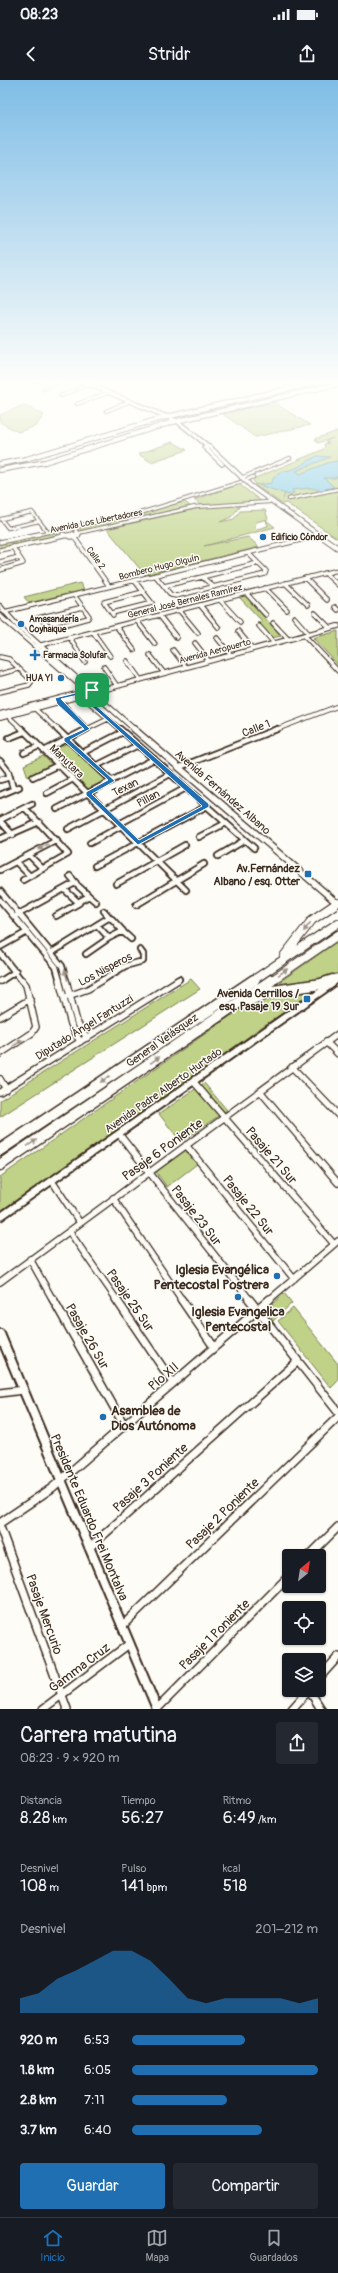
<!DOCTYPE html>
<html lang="es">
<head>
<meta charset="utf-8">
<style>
  body { margin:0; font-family:Pangolin,sans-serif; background:#242831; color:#f1f3f6; height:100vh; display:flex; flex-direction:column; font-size:15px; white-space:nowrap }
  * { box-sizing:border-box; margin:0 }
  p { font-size:13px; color:#9ea1a6 }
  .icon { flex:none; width:22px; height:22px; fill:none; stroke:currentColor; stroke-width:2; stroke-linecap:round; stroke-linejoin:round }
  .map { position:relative; height:1629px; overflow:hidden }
  .sheet { display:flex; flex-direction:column; background:#171b24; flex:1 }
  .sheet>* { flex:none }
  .needle { width:26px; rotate:30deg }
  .tools { position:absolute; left:282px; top:1469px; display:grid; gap:8px }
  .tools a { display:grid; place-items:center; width:44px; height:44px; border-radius:4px; background:#171b24; box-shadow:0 1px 3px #0004; font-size:20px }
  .pin { position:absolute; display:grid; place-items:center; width:34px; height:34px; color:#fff; margin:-17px; border-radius:8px; box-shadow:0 2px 6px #0006 }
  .round { display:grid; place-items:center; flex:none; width:42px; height:42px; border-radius:4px; background:#242831 }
  .summary { display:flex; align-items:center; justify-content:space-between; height:68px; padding:0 20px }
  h1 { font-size:22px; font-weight:600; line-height:30px }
  .metrics { display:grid; grid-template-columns:repeat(3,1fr); gap:6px; height:68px; padding:4px 20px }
  .metrics div { display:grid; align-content:center }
  .metrics b { font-size:17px; font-weight:600 }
  .metrics small { font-size:11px; font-weight:400 }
  .metrics p { font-size:11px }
  .chart { height:112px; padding:8px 20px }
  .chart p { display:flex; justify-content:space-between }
  .chart svg { width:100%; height:72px; margin-top:4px; fill:#1f6fb2; opacity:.7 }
  .button { display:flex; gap:8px; margin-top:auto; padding:8px 20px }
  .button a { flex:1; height:46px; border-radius:4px; background:#1f6fb2; color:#fff; font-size:16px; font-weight:600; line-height:46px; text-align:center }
  .button a+a { background:#242831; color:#f1f3f6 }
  ul { padding:0 20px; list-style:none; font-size:13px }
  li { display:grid; grid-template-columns:64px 48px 1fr; align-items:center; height:30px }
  li i { height:10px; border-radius:5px; background:#1f6fb2 }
  .status { display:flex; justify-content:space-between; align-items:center; height:28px; padding:0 20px; background:#171b24; direction:ltr }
  .status svg { height:11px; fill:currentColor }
  header { display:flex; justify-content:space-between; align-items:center; height:52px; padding:0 20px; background:#171b24; font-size:18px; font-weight:600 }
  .tabs { display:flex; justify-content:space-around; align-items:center; height:56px; border-top:1px solid #363941; background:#171b24; font-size:11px; color:#9ea1a6 }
  .tabs a { display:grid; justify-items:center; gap:2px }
  .tabs .selected { color:#1f6fb2 }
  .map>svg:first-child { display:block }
</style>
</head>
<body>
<div class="status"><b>08:23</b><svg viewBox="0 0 49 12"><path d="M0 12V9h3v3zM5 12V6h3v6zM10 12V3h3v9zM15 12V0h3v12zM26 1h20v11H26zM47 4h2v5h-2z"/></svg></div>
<header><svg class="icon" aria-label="back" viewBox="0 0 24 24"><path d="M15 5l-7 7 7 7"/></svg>Stridr<svg class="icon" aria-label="share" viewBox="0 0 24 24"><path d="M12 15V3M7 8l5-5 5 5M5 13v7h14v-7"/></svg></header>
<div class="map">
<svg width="338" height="1629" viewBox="0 0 338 1629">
  <rect width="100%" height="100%" fill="#fdfcf7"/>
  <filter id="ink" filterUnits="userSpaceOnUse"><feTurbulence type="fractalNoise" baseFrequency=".025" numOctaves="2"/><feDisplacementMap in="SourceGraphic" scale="8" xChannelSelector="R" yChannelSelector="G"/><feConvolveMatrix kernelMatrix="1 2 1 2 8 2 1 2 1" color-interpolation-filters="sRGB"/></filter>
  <g filter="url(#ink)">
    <path fill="#bfd288" stroke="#7d7e53" d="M273,322L310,345L255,357L223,334Z
      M24,325L44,335L36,346L18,352L0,342V335Z
      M338,351V459L286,423L282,424L255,405L253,399L322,370L325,367L324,364L329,363L325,362L333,358L318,363L315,359Z
      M173,362L187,370L151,382L138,374Z
      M239,404L262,422L201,425L194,420Z
      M185,422L190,426L81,451L78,447Z
      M241,425L231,437L220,442L234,439L240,431L265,430L268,439L256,442L255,447L257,449L268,446L266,440L275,447L204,466L248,457L259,467L145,495L107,449L200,428Z
      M57,451L58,455L0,468V463Z
      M80,503L84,510L29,523L24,517Z
      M244,515L281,556L271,558L257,543L262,541L238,516Z
      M338,551V585L313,558Z
      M66,662L108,701L90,711L48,671Z
      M43,676L53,685L28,697L24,685Z
      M338,861V897L257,950L218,981L0,1131V1097Z
      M191,899L200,909L0,1037V1020Z
      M204,1003L227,1030L181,1062L159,1034Z
      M185,1070L197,1084L167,1107L156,1092Z
      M284,1213L292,1223L273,1241L265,1231Z
      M293,1228L338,1284V1301L331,1308L278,1241Z"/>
    <path fill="#82cae3" stroke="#668a94" d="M317,376L330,377L296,391L300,394L327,383L338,381V396L335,398H324L334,407L322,410L310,408L292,410L294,413L289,415L259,405L271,403C277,391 279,392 290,390C299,388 309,380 317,376Z"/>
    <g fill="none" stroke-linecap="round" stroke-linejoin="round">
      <path stroke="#668a94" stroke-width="1" d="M255,404L260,405
        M283,419L285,414"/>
      <path stroke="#d6d2cc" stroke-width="4" stroke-dasharray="4 2" stroke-linecap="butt" d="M6,389L41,377"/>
      <defs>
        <path id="minor-far4" d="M34,301H41
          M43,309L61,301
          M61,316L87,305
          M77,324L107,313
          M106,331L130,321
          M241,398L290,378
          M244,401L253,397
          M289,419L338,409
          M39,441L8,448L1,439L32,432L47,451
          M74,446L78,455
          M63,454L65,455
          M34,455L140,433L241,402
          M69,455L195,427L269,422"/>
        <path id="minor-far3" d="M63,454L70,457L78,456L79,454
          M74,457L109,506
          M0,462L39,454
          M0,470L73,454
          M0,482L19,477
          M0,490L23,483L12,466
          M325,493L338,505
          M155,495L171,515L176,516L265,494L266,491L248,473
          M202,497L258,483
          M305,498L327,520
          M285,503L308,525
          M164,506L202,497L214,507
          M265,508L287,530
          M246,513L266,535
          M220,520L240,542
          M200,525L219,548
          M335,527L338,530
          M179,530L198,553
          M4,532L317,456
          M112,533L152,523L134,500
          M315,533L330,548
          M113,535L104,522L143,512
          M159,535L177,558
          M294,537L309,554
          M34,539L83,527
          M41,539L52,548L88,538L89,536L74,515
          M137,541L155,564
          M273,543L288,559
          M116,546L134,570
          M259,546L274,563
          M238,551L253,569
          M93,552L110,576
          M304,555L338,591
          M70,558L85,582
          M217,558L231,575
          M195,563L209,581
          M37,566L338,490
          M173,570L186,587
          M150,575L164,593
          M0,577L9,579L32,601L29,605L0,612
          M127,581L140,599
          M104,587L117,606
          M0,594L19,589
          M82,616L121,650
          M58,619L87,649
          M35,629L58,650
          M6,634L23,650
          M85,650L108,639
          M275,650L338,626"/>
        <path id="minor-far2" d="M22,649L186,810
          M57,649L112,701
          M120,649L254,768
          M9,658L24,652
          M44,671L87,649
          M24,673L39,666
          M82,673L123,652
          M0,681L8,691L13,708
          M96,686L138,665
          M180,687L277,649
          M33,697L58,685
          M0,700L10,697
          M47,713L73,699
          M0,715L19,707
          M57,729L154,679
          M0,740L32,724
          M0,741L13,755
          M119,744L186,708
          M68,749L170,694
          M199,757L226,743
          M0,759L39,742
          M90,763L121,746
          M29,775L43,789
          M218,776L245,760
          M16,782L30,796
          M95,786L207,726
          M0,790L57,760
          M70,796L76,803
          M23,800L68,774L25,728
          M75,803L89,816L78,822L64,809Z
          M116,804L185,765
          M0,811L62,886L66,901
          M89,816L96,822
          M0,820L56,887L60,901
          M136,825L204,784
          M104,831L110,838
          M17,835L64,809
          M56,836L79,823
          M122,851L131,859
          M0,867L27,852
          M0,873L22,901
          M51,873L108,838L112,839L123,851L109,858L98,846
          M86,874L109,858
          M1,901L16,891
          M101,901L125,886L143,881V874L140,870
          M176,901L179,899"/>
        <path id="minor-far1" d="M59,900L71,944L80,962
          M66,900L77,942L87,958
          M0,901L2,900
          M68,916L88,909L103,900
          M0,937L30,919
          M326,962L338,974
          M0,974L32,953L36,947L26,905L22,900
          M292,987L338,1035
          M0,999L6,1009
          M193,1001L334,1164
          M260,1011L338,1103
          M0,1012L178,900
          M119,1054L250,1220
          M186,1065L294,1199
          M52,1101L80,1143
          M113,1118L182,1220
          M69,1151L117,1220
          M30,1179L53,1220
          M0,1202L338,954
          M269,1220L338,1161"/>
        <path id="minor" d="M53,1219L124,1345
          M116,1219L173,1303
          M181,1219L214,1267
          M249,1219L338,1332
          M0,1313L23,1310
          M0,1443L52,1408L270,1219
          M0,1447L67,1629
          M89,1468L298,1281
          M309,1476L338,1447
          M122,1546L338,1337
          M319,1598L338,1577
          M309,1610L321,1629
          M43,1629L129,1564
          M157,1629L289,1496
          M292,1629L309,1610"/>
        <path id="tertiary-far3" d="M0,526L15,543L135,650
          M0,536L91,615
          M0,634L87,611
          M0,638L338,546"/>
        <path id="tertiary-far2" d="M134,649L337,823"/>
        <path id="tertiary-far1" d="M0,1137L332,904"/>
        <path id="tertiary" d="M0,1254L157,1629"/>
        <path id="secondary-far1" d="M81,301L177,341L213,370L252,407L319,455
          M204,367L222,384"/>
        <path id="secondary" d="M318,454L338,468"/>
        <path id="primary" d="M0,384L26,379L162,338L322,301
          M0,390L45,382L173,342L338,304"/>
        <path id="motorway-far1" d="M284,876L312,840L337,823
          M252,901L338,843
          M271,901L338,855
          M331,901L338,898"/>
        <path id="motorway" d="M245,922L273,911L321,904L333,900
          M0,1070L254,900
          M0,1085L272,900"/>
      </defs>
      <use href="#minor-far4" stroke="#3b2a1e" stroke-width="4.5"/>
      <use href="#minor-far3" stroke="#3b2a1e" stroke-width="5.5"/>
      <use href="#minor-far2" stroke="#3b2a1e" stroke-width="8"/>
      <use href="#minor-far1" stroke="#3b2a1e" stroke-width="8"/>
      <use href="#minor" stroke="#3b2a1e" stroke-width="10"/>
      <use href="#tertiary-far3" stroke="#3b2a1e" stroke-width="6"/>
      <use href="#tertiary-far2" stroke="#3b2a1e" stroke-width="8"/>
      <use href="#tertiary-far1" stroke="#3b2a1e" stroke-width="10"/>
      <use href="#tertiary" stroke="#3b2a1e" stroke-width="12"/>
      <use href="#secondary-far1" stroke="#3b2a1e" stroke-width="5.5"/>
      <use href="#secondary" stroke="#3b2a1e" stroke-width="6"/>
      <use href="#primary" stroke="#3b2a1e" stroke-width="6"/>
      <use href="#motorway-far1" stroke="#3b2a1e" stroke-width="10"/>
      <use href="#motorway" stroke="#3b2a1e" stroke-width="13"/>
      <use href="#minor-far4" stroke="#fdfcf7" stroke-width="2.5"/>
      <use href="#minor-far3" stroke="#fdfcf7" stroke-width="3.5"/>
      <use href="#minor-far2" stroke="#fdfcf7" stroke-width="4.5"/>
      <use href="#minor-far1" stroke="#fdfcf7" stroke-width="5.5"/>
      <use href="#minor" stroke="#fdfcf7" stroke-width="7"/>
      <use href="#tertiary-far3" stroke="#fdfcf7" stroke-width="4"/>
      <use href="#tertiary-far2" stroke="#fdfcf7" stroke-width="5.5"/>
      <use href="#tertiary-far1" stroke="#fdfcf7" stroke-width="6"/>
      <use href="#tertiary" stroke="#fdfcf7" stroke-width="8"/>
      <use href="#secondary-far1" stroke="#fdfcf7" stroke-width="3.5"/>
      <use href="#secondary" stroke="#fdfcf7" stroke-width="4.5"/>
      <use href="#primary" stroke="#fdfcf7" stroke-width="4"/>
      <use href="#motorway-far1" stroke="#fdfcf7" stroke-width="8"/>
      <use href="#motorway" stroke="#fdfcf7" stroke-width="10"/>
    </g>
    <defs><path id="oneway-solid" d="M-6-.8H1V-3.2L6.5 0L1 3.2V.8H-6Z"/></defs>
    <g fill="#9c938a">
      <use href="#oneway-solid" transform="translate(43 767) rotate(151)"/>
      <use href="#oneway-solid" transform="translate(307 847) rotate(127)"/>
      <use href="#oneway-solid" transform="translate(283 892) rotate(-34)"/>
      <use href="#oneway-solid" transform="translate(66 895) rotate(-107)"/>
      <use href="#oneway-solid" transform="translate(18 963) rotate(-32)"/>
      <use href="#oneway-solid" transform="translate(155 980) rotate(-35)"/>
      <use href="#oneway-solid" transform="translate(105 999) rotate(146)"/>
      <use href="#oneway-solid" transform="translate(32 1063) rotate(-34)"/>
    </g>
  </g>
  <linearGradient id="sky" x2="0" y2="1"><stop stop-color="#7fbde6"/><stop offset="0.57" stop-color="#fefefb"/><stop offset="1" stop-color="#fefefb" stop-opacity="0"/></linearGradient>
  <rect width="338" height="529" fill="url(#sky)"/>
  <path fill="#1f6fb2" stroke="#fff" fill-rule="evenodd" d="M92,609L97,613L86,617L209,724V727L138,765L86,715V712L108,700L64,661V658L84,649L57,624L55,618ZM91,612L80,616L202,726L139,760L92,714L115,701L70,660L90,649L61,619Z"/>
  <g fill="#1f6fb2" stroke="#fdfcf7" stroke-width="1.5">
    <circle cx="263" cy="457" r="4"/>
    <circle cx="21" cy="544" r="4"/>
    <path d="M33 569h4v4h4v4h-4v4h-4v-4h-4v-4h4z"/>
    <circle cx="61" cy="598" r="4"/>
    <rect x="304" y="790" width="8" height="8" rx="2"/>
    <rect x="303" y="915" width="8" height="8" rx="2"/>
    <circle cx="277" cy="1196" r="4"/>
    <circle cx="238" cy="1217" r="4"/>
    <circle cx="103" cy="1337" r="4"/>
  </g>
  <g text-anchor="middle" stroke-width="3" stroke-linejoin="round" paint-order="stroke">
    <g font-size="9" fill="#3b2a1e" stroke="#fdfcf7">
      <text transform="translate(96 441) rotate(-11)" y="3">Avenida Los Libertadores</text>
      <text transform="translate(96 478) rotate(54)" y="3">Calle 2</text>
      <text transform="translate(159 487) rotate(-14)" y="3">Bombero Hugo Olguín</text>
      <text transform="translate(185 521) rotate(-14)" y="3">General José Bernales Ramírez</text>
      <text transform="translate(215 571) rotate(-15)" y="3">Avenida Aeropuerto</text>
    </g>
    <g font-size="9" font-weight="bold" fill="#3b2a1e" stroke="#fdfcf7" text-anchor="start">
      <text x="271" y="460">Edificio Cóndor</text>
      <text x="29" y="542">Amasandería<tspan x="29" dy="10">Coyhaique</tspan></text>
      <text x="43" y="578">Farmacia Solufar</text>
      <text x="53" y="601" text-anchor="end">HUA YI</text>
    </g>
    <g font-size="11" fill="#3b2a1e" stroke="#fdfcf7">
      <text transform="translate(256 648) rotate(-21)" y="4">Calle 1</text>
      <text transform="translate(67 681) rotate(44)" y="4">Manutara</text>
      <text transform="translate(125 707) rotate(-27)" y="4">Texan</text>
      <text transform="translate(223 712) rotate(41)" y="4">Avenida Fernández Albano</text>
      <text transform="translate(148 718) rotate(-28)" y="4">Pillan</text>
      <text transform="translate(105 889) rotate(-28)" y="4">Los Nisperos</text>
      <text transform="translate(84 947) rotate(-32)" y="4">Diputado Ángel Fantuzzi</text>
      <text transform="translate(162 960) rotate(-35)" y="4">General Velásquez</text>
      <text transform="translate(163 1010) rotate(-35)" y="4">Avenida Padre Alberto Hurtado</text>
    </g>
    <g font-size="11" font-weight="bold" fill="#3b2a1e" stroke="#fdfcf7" text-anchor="end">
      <text x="300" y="792">Av.Fernández<tspan x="300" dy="13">Albano / esq. Otter</tspan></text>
      <text x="299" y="917">Avenida Cerrillos /<tspan x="299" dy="13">esq. Pasaje 19 Sur</tspan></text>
    </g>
    <g font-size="13" fill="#3b2a1e" stroke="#fdfcf7">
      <text transform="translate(162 1069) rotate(-36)" y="5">Pasaje 6 Poniente</text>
      <text transform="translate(272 1075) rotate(49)" y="5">Pasaje 21 Sur</text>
      <text transform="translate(249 1125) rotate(51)" y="5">Pasaje 22 Sur</text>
      <text transform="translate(197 1135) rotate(52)" y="5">Pasaje 23 Sur</text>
      <text transform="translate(131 1220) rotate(55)" y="5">Pasaje 25 Sur</text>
      <text transform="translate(88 1256) rotate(60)" y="5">Pasaje 26 Sur</text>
      <text transform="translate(163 1296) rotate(-41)" y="5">Pío XII</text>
      <text transform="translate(150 1397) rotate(-42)" y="5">Pasaje 3 Poniente</text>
      <text transform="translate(222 1433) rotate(-44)" y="5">Pasaje 2 Poniente</text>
      <text transform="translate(90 1437) rotate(67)" y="5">Presidente Eduardo Frei Montalva</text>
      <text transform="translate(45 1534) rotate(70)" y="5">Pasaje Mercurio</text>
      <text transform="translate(214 1554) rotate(-45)" y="5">Pasaje 1 Poniente</text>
      <text transform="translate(79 1587) rotate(-37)" y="5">Gamma Cruz</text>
    </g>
    <g font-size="13" font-weight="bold" fill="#3b2a1e" stroke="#fdfcf7" text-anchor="end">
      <text x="269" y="1194">Iglesia Evangélica<tspan x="269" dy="15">Pentecostal Postrera</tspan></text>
      <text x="238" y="1236" text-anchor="middle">Iglesia Evangelica<tspan x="238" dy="15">Pentecostal</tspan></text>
      <text x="111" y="1335" text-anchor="start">Asamblea de<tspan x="111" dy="15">Dios Autónoma</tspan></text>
    </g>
  </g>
</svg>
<div class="tools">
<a><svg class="needle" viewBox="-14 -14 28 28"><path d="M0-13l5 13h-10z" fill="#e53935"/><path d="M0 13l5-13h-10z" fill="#9ea1a6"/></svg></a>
<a><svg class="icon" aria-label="locate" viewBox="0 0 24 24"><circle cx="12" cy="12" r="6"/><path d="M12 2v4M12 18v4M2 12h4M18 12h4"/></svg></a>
<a><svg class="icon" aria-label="layers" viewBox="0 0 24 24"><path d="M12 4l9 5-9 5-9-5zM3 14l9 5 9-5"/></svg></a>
</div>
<div class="pin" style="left:92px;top:610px;background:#1e9e55"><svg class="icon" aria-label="arrive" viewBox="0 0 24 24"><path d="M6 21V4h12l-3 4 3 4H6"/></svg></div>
</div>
<section class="sheet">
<div class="summary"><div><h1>Carrera matutina</h1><p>08:23 · 9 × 920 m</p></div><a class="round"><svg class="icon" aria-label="share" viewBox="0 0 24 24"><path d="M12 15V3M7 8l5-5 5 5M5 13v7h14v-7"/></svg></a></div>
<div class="metrics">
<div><p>Distancia</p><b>8.28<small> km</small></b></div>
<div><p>Tiempo</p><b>56:27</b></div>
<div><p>Ritmo</p><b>6:49<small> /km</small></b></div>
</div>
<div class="metrics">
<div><p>Desnivel</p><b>108<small> m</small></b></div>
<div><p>Pulso</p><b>141<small> bpm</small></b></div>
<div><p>kcal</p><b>518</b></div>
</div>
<div class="chart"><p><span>Desnivel</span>201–212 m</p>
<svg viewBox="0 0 160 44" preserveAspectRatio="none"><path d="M0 44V35L10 32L20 23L30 18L40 12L50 6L60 6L70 12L80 23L90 35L100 38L110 35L120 35L130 35L140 35L150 38L160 35V44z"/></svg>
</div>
<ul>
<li><b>920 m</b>6:53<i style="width:61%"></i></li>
<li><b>1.8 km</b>6:05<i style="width:100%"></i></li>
<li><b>2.8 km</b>7:11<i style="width:51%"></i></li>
<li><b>3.7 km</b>6:40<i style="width:70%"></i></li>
</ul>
<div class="button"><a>Guardar</a><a>Compartir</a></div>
</section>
<nav class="tabs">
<a class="selected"><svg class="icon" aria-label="home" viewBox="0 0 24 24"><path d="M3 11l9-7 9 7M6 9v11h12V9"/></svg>Inicio</a>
<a><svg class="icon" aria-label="map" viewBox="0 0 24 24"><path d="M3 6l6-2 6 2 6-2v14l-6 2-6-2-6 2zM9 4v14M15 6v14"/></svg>Mapa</a>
<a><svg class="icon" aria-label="saved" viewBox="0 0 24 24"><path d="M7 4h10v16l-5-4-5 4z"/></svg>Guardados</a>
</nav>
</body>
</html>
